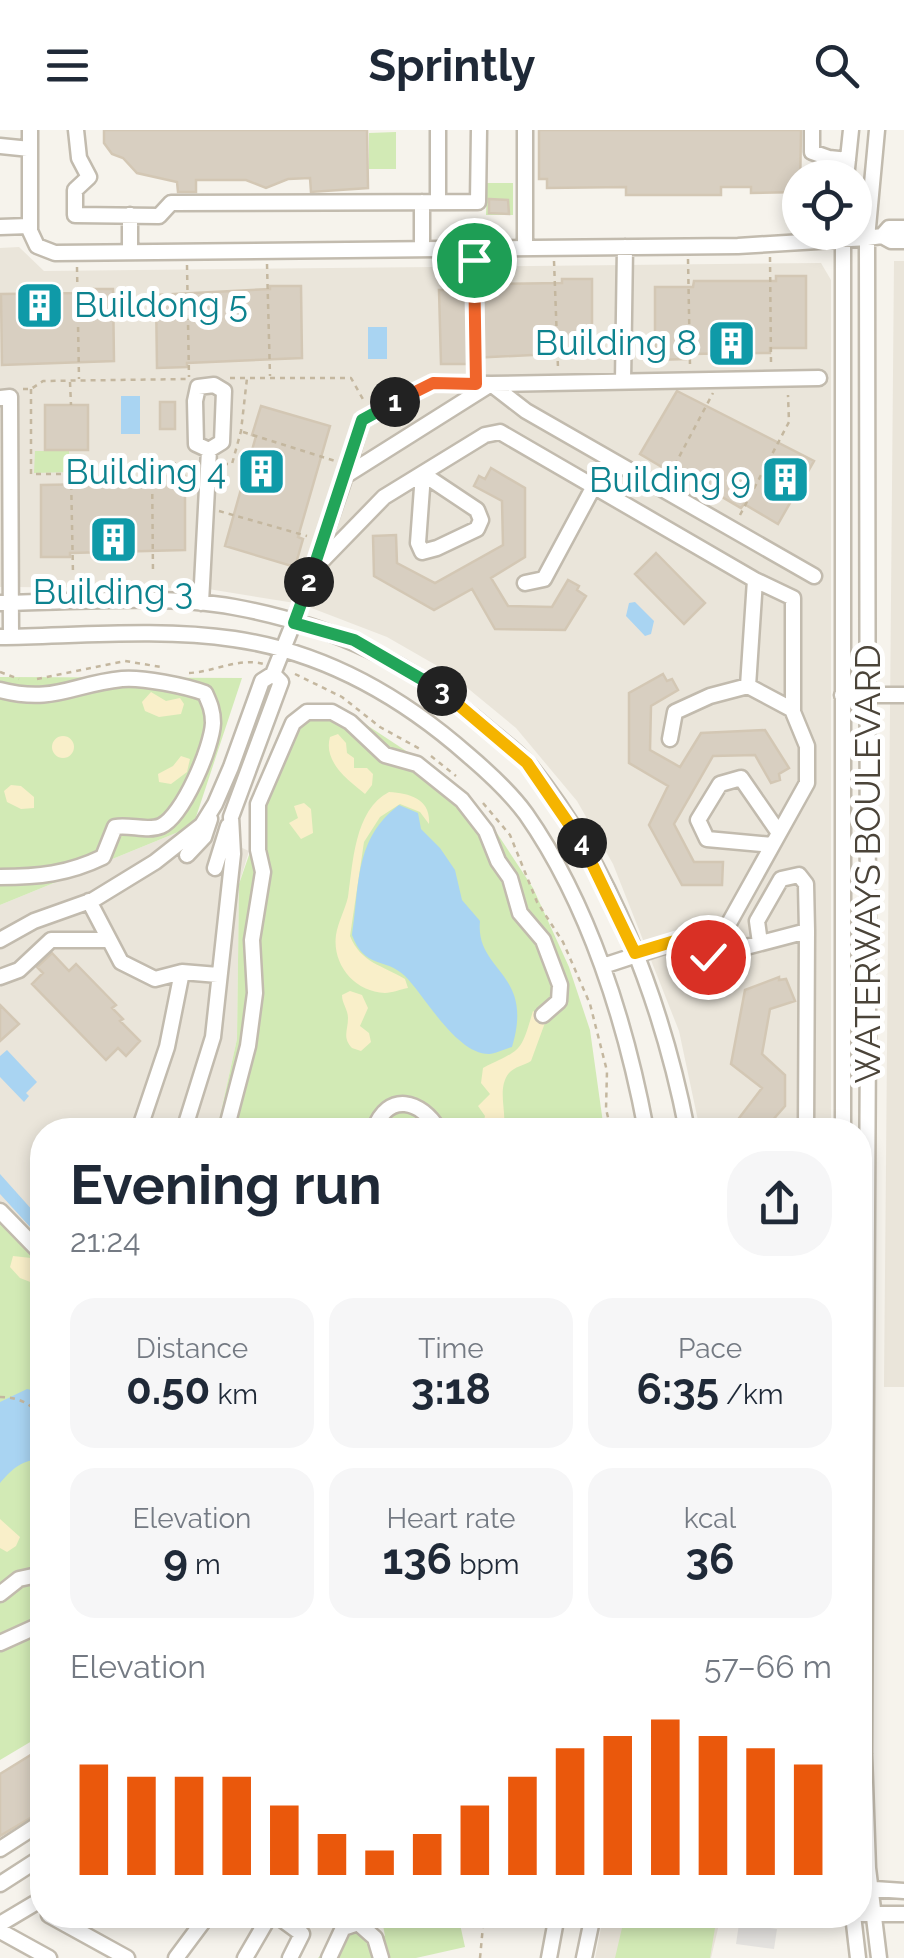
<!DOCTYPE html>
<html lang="en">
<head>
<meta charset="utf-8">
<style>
  body { margin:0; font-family:Raleway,sans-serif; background:#f6f6f7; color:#1f2937; height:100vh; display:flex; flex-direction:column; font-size:38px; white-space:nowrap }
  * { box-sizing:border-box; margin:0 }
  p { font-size:32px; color:#747a83 }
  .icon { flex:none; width:55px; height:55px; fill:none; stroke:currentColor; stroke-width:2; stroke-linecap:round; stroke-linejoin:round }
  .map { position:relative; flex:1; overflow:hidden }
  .panel { position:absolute; left:30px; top:988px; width:842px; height:810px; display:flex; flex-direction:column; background:#fff; border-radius:40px; box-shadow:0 5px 15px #0003 }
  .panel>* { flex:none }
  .fabs { position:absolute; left:782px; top:30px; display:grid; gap:20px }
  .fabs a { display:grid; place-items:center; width:90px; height:90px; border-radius:50%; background:#fff; box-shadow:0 5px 15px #0003; font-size:50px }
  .pin { position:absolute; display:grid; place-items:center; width:85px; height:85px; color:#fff; margin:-42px; border:5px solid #fff; border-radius:50%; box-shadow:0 2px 10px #0007 }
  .km { position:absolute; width:50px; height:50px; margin:-25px; border-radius:50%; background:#222; color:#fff; font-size:28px; line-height:50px; text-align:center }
  .round { display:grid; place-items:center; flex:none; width:105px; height:105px; border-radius:40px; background:#f6f6f7 }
  .headline { display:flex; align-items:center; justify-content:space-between; height:170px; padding:0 40px }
  h1 { font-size:55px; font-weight:700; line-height:75px }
  .metrics { display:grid; grid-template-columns:repeat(3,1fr); gap:15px; height:170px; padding:10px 40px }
  .metrics div { display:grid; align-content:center; border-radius:25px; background:#f6f6f7; text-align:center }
  .metrics b { font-size:42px; font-weight:700 }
  .metrics small { font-size:28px; font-weight:400 }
  .metrics p { font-size:28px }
  .chart { height:280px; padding:20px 40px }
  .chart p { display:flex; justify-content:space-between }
  .chart svg { width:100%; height:180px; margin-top:10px; stroke:#ea580c; stroke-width:6 }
  header { display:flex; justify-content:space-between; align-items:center; height:130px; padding:0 40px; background:#fff; font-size:45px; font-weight:700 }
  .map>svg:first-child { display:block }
</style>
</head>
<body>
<header><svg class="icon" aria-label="menu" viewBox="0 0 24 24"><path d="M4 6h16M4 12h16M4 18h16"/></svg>Sprintly<svg class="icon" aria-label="search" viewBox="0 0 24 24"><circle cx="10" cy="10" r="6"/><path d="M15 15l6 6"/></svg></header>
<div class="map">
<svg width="904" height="1828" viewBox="0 0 904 1828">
  <rect width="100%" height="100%" fill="#f6f3ec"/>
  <path fill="#eae5da" d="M19,117L44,141L821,133L831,150V1000H700L679,901L613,734L577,671L516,598L448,542L387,507L301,474L202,458L0,457V118Z
    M894,131H904V1257H884Z
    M193,696L249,721L239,754L237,909L217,1000H42V1131L0,1089V775Z
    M612,1785H701L720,1790L711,1828H595L601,1798Z"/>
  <path fill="#d2eab5" d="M396,2V39H369V3Z
    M487,53H513V85H486Z
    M35,321H69L70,342L34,343Z
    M0,547L242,548L193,696L0,775Z
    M316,577L347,582L444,646L485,685L533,758L569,837L590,900L604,1000H217L237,909L239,754L285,621Z
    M0,1089L42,1131V1605L0,1630Z
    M381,1785H458L465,1817L416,1828H318L352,1792L385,1806Z
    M625,1785H680L716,1792L710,1828H615Z"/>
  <path fill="#f9efc9" d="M151,562L166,571L180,568L184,574L181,584L159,587L145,581L142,572Z
    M338,604L346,613L347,623L354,628V638H367L373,644L372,655L365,664C348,650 323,632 330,607Z
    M52 617a11 11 0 1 1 22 0a11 11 0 1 1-22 0Z
    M181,626L190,629L187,642L171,654L159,652L158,644L173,636Z
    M11,655L21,656L34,667V678L21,679L7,672L4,661Z
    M389,662C411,663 431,670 429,694L420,682L400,674L380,687L364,712L350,806C361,833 382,835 405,849L408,858C401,859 392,863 385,863C354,862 332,834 336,805C338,792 345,780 348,767C353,734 354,680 389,662Z
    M304,673L311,679L313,703L301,709L289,693L298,688L294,676Z
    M350,861L362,865L368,878L360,896L369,903L371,912L361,921L352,918C342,907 348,901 348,888C348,879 342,874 342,865Z
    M533,881L546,890L531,931C525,935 514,937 509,943C496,959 508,984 503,1000H482L485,986L478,976L490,964L481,953L483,938C522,918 520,925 533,881Z
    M13,1126L31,1128L33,1138L42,1140V1154L38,1155L20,1148L10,1137Z
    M0,1389L20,1407L16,1416L7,1422L0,1418Z"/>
  <path fill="#e5e3e0" d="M739,1794L777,1799L774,1819L736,1814Z"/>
  <path fill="#a9d4f2" d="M368,197H387V229H368Z
    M121,266H140V304H121Z
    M635,472L654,491L651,504L645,506L626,486L629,473Z
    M399,675L418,683L421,699L440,718L455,740L462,770L480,791C475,842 535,841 512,917C505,919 495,924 489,924C456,924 425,866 405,846C385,827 364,839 352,805C360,754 354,709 399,675Z
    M7,920L37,952L26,963L29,966L24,972L0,947V926Z
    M0,1044L42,1091V1110L0,1064Z
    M27,1259L42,1262V1329C22,1330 13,1338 0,1353V1272Z"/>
  <path fill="#d8cfc1" stroke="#d3c7b4" stroke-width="2.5" d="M104,0H367L368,58L311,62L310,48L288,49L266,58L246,50H196V62H178L177,52L137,43L123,28L112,24L104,13Z
    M539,0H801L800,62L751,63V57H721V65H626V57L547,58V49H539Z
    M489,69L508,70L509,84L489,83Z
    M776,146H806V218H770V223L686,224V229L655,230V157H693L694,151H776Z
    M562,149H592V222L471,228L472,234H441L439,160H478V154L562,153Z
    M270,156H301L302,228L187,233V237L157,238L156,165L270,159Z
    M82,159H113L114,231L2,235L1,164L82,163Z
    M677,261L814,331L778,394L744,374L741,378L669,336L667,340L640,324Z
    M160,272H175V299H160Z
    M45,275H88V320H45Z
    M261,276L330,296L298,407L303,409L295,437L225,416L256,306L252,305Z
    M491,338L525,358V427L491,448L508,476L552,477L568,450L579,456L577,460L586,466L565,500L495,499L472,459L434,480L374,446L373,406L396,405L397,433L435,453L503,415L502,371L474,356L479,346L485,349Z
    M155,346H185V420L70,423V427H41V355L155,353Z
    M656,423L705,473L684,494L635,444Z
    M663,544L667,551L672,549L678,560L651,576L650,620L680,637L701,603L765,600L789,638L779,644L780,650L771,653L755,625L713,626L674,694L694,732H723L722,755H682L649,695L668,656L629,633V563Z
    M52,823L69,841L76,834L116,875L112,878L123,889L120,891L140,911L126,926L118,918L106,930L32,854L43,843L37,837Z
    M779,847V850L786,849L795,871L770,879L762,924L785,945V976L764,1000H730L762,958L731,934L745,860Z
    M0,875L19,894L0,911Z
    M42,1618V1681L0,1706V1644Z"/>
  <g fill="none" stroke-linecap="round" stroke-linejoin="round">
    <defs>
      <path id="minor" d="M30,0V101L37,116L55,123L738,116L867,108L882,106L889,98H904
        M76,0L79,28L89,47L75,60V85L159,86L171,73L478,72L479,0
        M438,0V72
        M525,0V117
        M812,0V22L829,28L848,30
        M877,0L867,108L868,906L864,1624L868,1738L879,1828
        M0,16L30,19
        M846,48L851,0
        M422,72V118
        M0,97L29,96
        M882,106L891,111H904
        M130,122V85
        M623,252L625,117
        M214,255L224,261L222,312L209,320L196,314L195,271L198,257Z
        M0,268L10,267L11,507
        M423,344L477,380L481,390L477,399L437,418L422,422L418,413Z
        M345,346L362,290L433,253L491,254L526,281L814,446
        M313,440L384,367L485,305L500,302L755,450L793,468V582L807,616V653L728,795L603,836
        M755,450L748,556L793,580
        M525,453L544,449L594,356
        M0,473C74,472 162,464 234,477C333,495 414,534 489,600C502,611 518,622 529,635C610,733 663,876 687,1000
        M201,473L209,320
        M0,507C76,506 160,498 234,509C324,522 401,566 468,625C488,642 510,662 526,684C589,774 626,893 646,1000
        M273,544L301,474L345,346L491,254L819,248
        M0,560C54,574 72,554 122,549C142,547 186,556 205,563C210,574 213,581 213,593C212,617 183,686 161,696C147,702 130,694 115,697L103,727C68,744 38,747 0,747
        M842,565H904
        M670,609L675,582L710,566L748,556
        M772,715L707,709L698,690L720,654L741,648L779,703
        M187,725L204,707L210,689
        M215,738L228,696
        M89,771L121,832L155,849L182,842L167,917L139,1000
        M698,804L708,827L807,801L806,1000
        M0,810L34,791L93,770L155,732L202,695L215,674L231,637L262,551L273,544L281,552L231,687L233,724L213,907L184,1000
        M760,813L757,791L781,749L799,745L806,754L807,801
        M182,842L218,845
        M0,847L19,840L51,810H109
        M226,1000L248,916L255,863L252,810L263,742L258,720V674L293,593L307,582H332L350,592L385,625L417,634L462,670L486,701L498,731L510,748L520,783L543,810L560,855L559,871L543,885
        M374,1000C388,961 421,970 439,1000
        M843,1000V102
        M0,1081L42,1124
        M0,1464L19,1449L42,1444
        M0,1513L42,1494
        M0,1719L42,1692
        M0,1754L42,1727
        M860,1758L904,1761
        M860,1784H904
        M49,1785L127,1828
        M276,1785L302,1804L290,1828
        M853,1785L858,1828
        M0,1794L42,1769
        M0,1801L49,1828
        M176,1828L208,1785
        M245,1828L270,1785
        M329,1828L343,1798L358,1793L375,1808L381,1828
        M549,1828L557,1785
        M584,1828L593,1785"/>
    </defs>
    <use href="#minor" stroke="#c2bbae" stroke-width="19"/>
    <path stroke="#c4b79f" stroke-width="2.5" stroke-dasharray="5 5" stroke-linecap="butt" d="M770,127L771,234
      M688,129L690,236
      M554,131L558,238
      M473,132L475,239
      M267,134L270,246
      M187,135L189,247
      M77,137L79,249
      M230,248H351L364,271
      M70,252L71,275
      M23,259H31L43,251L188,249
      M31,259V344H71V320
      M243,302L335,331
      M71,334L195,333
      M152,334L153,444
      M223,334H232L241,301L247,248
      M670,344L713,263
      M71,345L73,444
      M219,381L307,406
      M740,385L789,292L788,265
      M0,542L19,549
      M189,543C214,542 239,527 264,534
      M295,544L342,567L380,597L420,619
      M37,549L125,531L161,537
      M431,626L456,646
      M483,673L510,705L537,772L563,812L590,874L607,941L606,979L611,1000
      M0,1267C19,1267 38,1275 42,1295
      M480,1828L484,1785"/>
    <use href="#minor" stroke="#fff" stroke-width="14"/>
  </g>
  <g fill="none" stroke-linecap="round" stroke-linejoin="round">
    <defs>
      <path id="split-1" d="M395,272L433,253L476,254L474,130"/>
      <path id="split-2" d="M309,452L362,290L395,272"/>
      <path id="split-3" d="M309,452L294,493L354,510L442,561"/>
      <path id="split-4" d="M442,561L527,633L582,713"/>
      <path id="split-5" d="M582,713L635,823L698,804L708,827"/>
    </defs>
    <use href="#split-1" stroke="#fff" stroke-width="20"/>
    <use href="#split-2" stroke="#fff" stroke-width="20"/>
    <use href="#split-3" stroke="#fff" stroke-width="20"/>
    <use href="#split-4" stroke="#fff" stroke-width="20"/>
    <use href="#split-5" stroke="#fff" stroke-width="20"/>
    <use href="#split-1" stroke="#f0652b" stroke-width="12"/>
    <use href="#split-2" stroke="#22a559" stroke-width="12"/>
    <use href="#split-3" stroke="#22a559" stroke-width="12"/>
    <use href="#split-4" stroke="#f5b400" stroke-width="12"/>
    <use href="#split-5" stroke="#f5b400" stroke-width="12"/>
  </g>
  <defs>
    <symbol id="building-square" viewBox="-11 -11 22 22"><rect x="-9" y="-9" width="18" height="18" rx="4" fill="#0f9aa8" stroke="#fff"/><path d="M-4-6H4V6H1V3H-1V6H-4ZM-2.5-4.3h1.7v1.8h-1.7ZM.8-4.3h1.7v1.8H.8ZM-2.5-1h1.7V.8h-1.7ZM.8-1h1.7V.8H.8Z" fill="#fff"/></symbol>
  </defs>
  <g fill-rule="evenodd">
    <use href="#building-square" x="12" y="148" width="55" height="55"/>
    <use href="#building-square" x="704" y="186" width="55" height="55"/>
    <use href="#building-square" x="234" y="314" width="55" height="55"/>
    <use href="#building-square" x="758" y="322" width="55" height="55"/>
    <use href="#building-square" x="86" y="382" width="55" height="55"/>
  </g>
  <g text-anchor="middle" stroke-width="10" stroke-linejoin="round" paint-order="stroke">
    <g font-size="35" fill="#0d838f" stroke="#fff" text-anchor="end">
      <text x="74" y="187" text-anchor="start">Buildong 5</text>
      <text x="697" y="225">Building 8</text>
      <text x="226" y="354">Building 4</text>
      <text x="751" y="362">Building 9</text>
      <text x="113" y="474" text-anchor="middle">Building 3</text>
    </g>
    <g font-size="35" fill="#4b4439" stroke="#fff">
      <text transform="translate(868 734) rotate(-90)" y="12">WATERWAYS BOULEVARD</text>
    </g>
  </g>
</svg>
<div class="fabs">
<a><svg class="icon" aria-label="locate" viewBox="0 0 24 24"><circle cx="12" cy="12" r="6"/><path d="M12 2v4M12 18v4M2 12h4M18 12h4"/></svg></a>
</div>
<div class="pin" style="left:474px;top:130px;background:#1e9e55"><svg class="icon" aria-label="arrive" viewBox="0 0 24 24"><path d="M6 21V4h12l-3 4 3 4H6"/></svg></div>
<div class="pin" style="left:708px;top:827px;background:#d93025"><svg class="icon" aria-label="check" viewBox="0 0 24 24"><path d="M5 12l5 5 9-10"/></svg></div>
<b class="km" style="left:395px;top:272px">1</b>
<b class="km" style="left:309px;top:452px">2</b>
<b class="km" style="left:442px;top:561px">3</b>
<b class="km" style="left:582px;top:713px">4</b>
<section class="panel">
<div class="headline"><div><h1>Evening run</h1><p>21:24</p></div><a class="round"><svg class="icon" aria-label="share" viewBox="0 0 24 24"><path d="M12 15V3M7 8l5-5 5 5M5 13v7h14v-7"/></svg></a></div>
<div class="metrics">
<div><p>Distance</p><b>0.50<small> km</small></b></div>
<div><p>Time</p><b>3:18</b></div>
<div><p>Pace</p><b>6:35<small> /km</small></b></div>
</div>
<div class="metrics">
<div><p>Elevation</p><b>9<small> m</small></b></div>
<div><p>Heart rate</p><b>136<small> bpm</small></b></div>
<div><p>kcal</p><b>36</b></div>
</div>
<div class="chart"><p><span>Elevation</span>57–66 m</p>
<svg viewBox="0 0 160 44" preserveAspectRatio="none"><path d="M5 44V17M15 44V20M25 44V20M35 44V20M45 44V27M55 44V34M65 44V38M75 44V34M85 44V27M95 44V20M105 44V13M115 44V10M125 44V6M135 44V10M145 44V13M155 44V17"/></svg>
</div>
</section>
</div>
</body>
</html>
